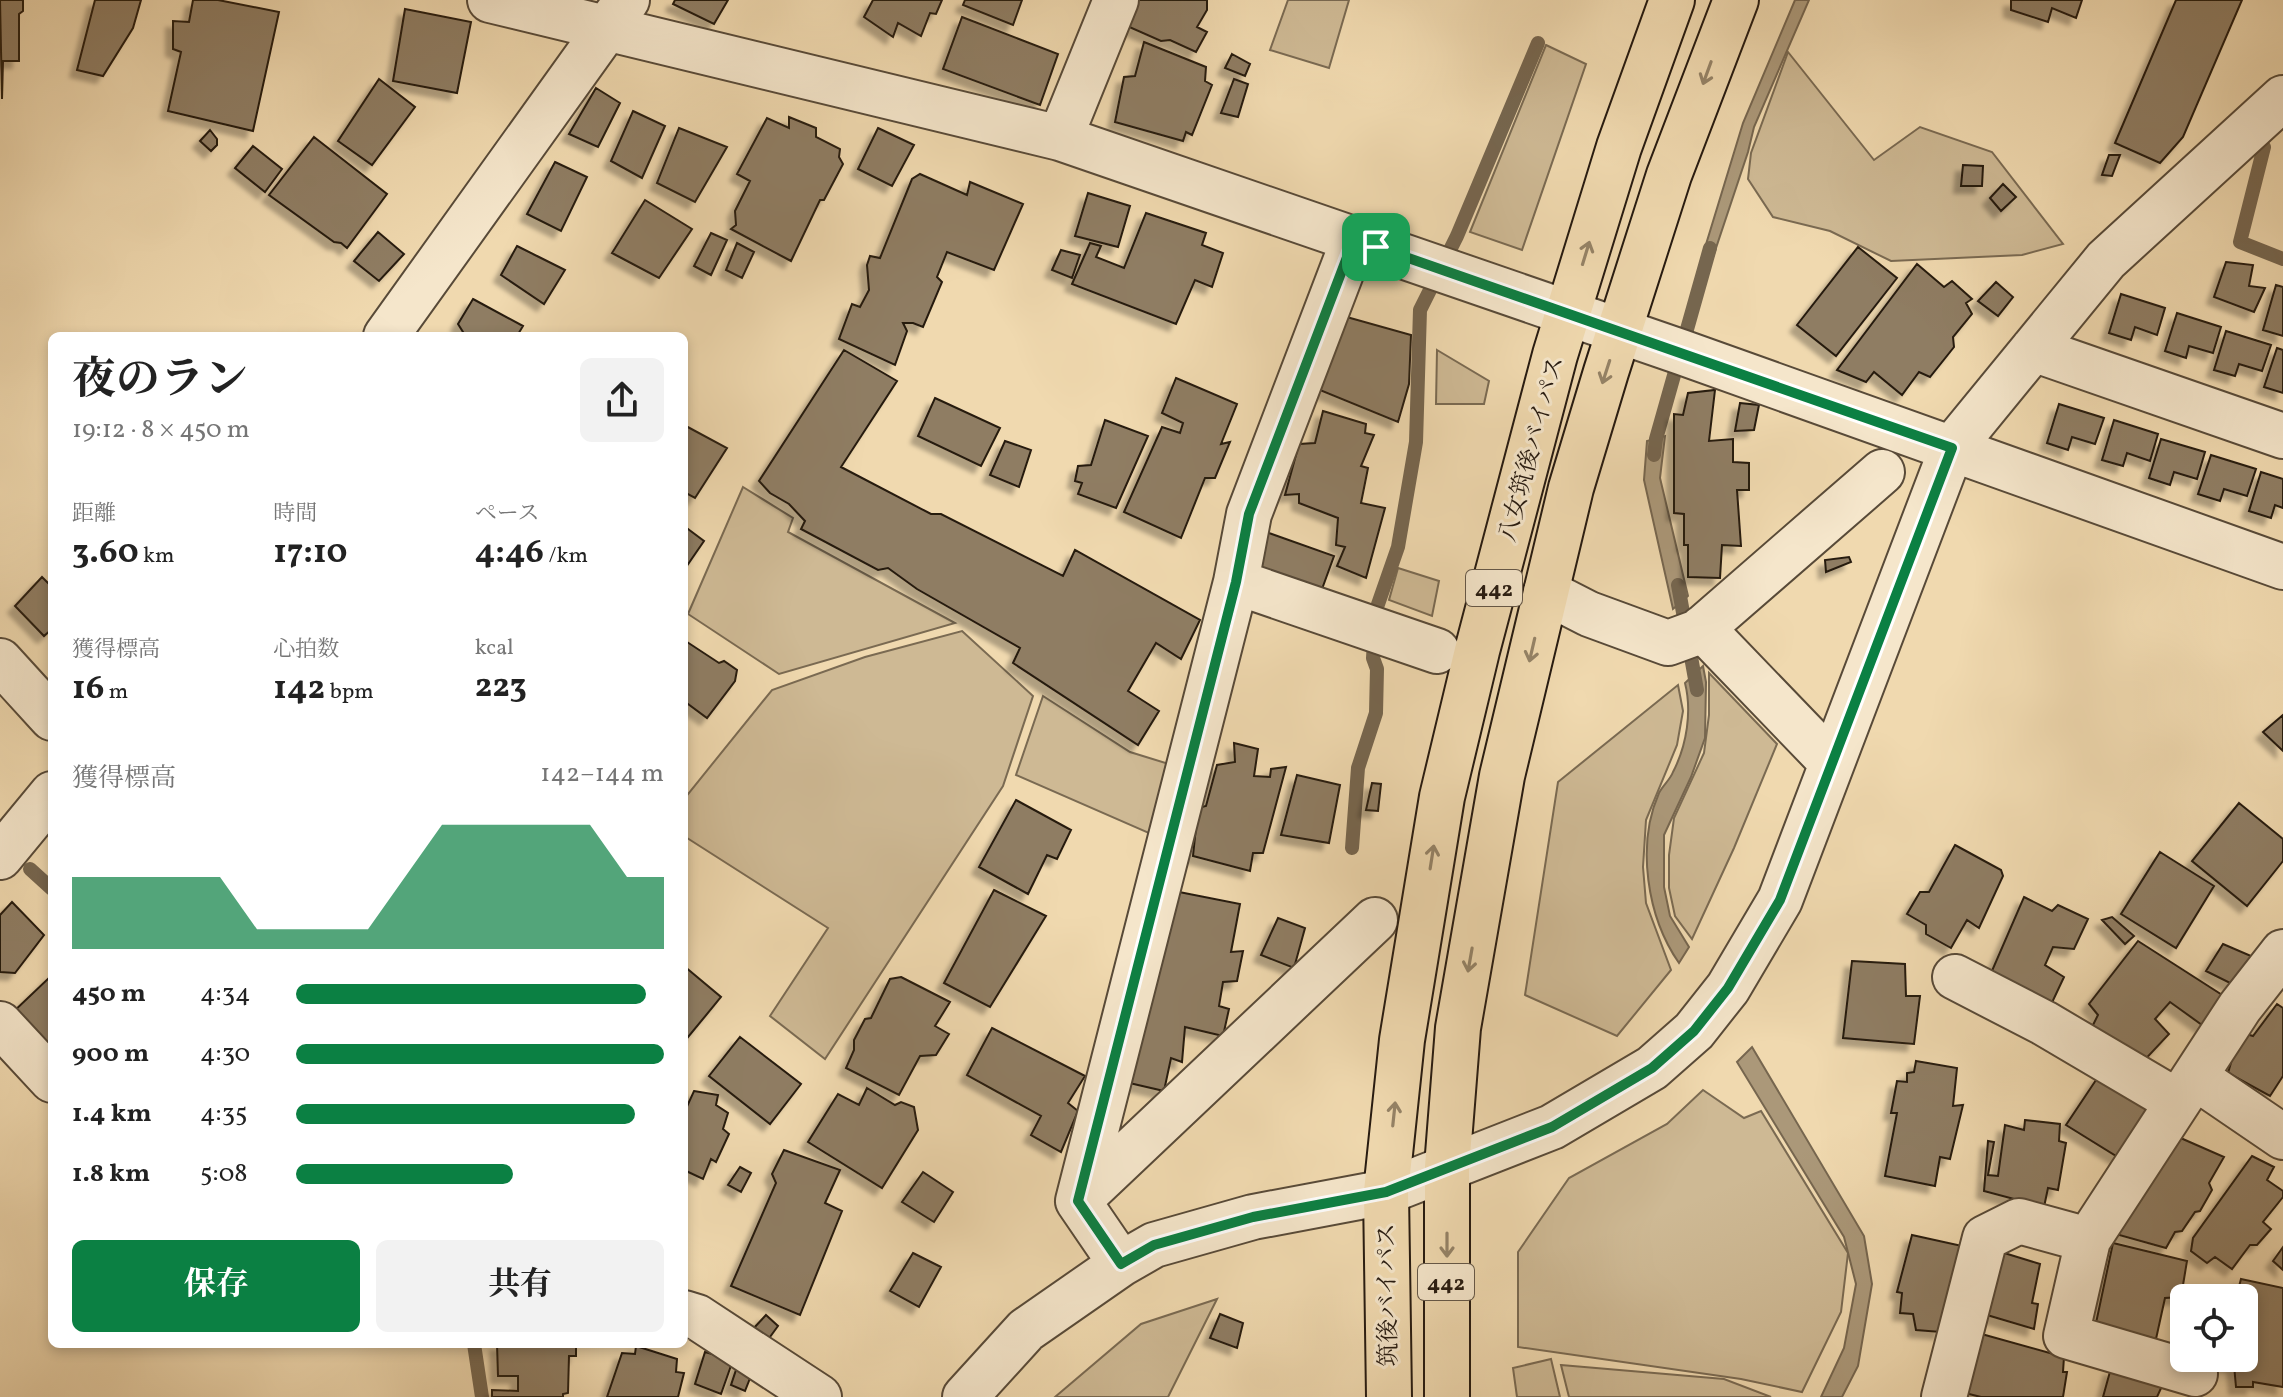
<!DOCTYPE html>
<html lang="ja">
<head>
<meta charset="utf-8">
<style>
  body { margin:0; font-family:Vollkorn,"Noto Serif JP",serif; background:#f2f2f2; color:#222; height:100vh; display:flex; flex-direction:column; font-size:30px; white-space:nowrap }
  * { box-sizing:border-box; margin:0 }
  p { font-size:26px; color:#767676 }
  .icon { flex:none; width:44px; height:44px; fill:none; stroke:currentColor; stroke-width:2; stroke-linecap:round; stroke-linejoin:round }
  .map { position:relative; flex:1; overflow:hidden }
  .drawer { position:absolute; left:48px; top:332px; width:640px; height:1016px; display:flex; flex-direction:column; background:#fff; border-radius:12px; box-shadow:0 4px 12px #0003 }
  .drawer>* { flex:none }
  .controls { position:absolute; left:2170px; top:1284px; display:grid; gap:16px }
  .controls a { display:grid; place-items:center; width:88px; height:88px; border-radius:12px; background:#fff; box-shadow:0 4px 12px #0003; font-size:40px }
  .pin { position:absolute; display:grid; place-items:center; width:68px; height:68px; color:#fff; margin:-34px; border-radius:16px; box-shadow:0 4px 12px #0006 }
  .round { display:grid; place-items:center; flex:none; width:84px; height:84px; border-radius:12px; background:#f2f2f2 }
  .head { display:flex; align-items:center; justify-content:space-between; height:136px; padding:0 24px }
  h1 { font-size:44px; font-weight:700; line-height:60px }
  .metrics { display:grid; grid-template-columns:repeat(3,1fr); gap:12px; height:136px; padding:8px 24px }
  .metrics div { display:grid; align-content:center }
  .metrics b { font-size:34px; font-weight:700 }
  .metrics small { font-size:22px; font-weight:400 }
  .metrics p { font-size:22px }
  .chart { height:224px; padding:16px 24px }
  .chart p { display:flex; justify-content:space-between }
  .chart svg { width:100%; height:144px; margin-top:8px; fill:#0b8043; opacity:.7 }
  .primary-button { display:flex; gap:16px; margin-top:auto; padding:16px 24px }
  .primary-button a { flex:1; height:92px; border-radius:12px; background:#0b8043; color:#fff; font-size:32px; font-weight:700; line-height:92px; text-align:center }
  .primary-button a+a { background:#f2f2f2; color:#222 }
  ul { padding:0 24px; list-style:none; font-size:26px }
  li { display:grid; grid-template-columns:128px 96px 1fr; align-items:center; height:60px }
  li i { height:20px; border-radius:10px; background:#0b8043 }
  .map>svg:first-child { display:block }
</style>
</head>
<body>
<div class="map">
<svg width="2283" height="1397" viewBox="0 0 2283 1397">
  <defs>
    <filter id="shadow"><feDropShadow dx="-7" dy="7" stdDeviation="2" flood-color="#0004"/></filter>
  </defs>
  <rect width="100%" height="100%" fill="#f0d9af"/>
  <filter id="stains"><feTurbulence type="fractalNoise" baseFrequency=".0025" numOctaves="4"/><feColorMatrix values="0 0 0 0 .2 0 0 0 0 .09 0 0 0 0 .02 0 0 0 .5 -.17"/></filter>
  <radialGradient id="worn" r=".72"><stop offset=".6" stop-color="#630" stop-opacity="0"/><stop offset="1" stop-color="#630" stop-opacity=".3"/></radialGradient>
  <path fill="#ceb994" stroke="#7a6a52" stroke-width="2" d="M1288,0H1349L1329,68L1270,50Z
    M1546,45L1586,64L1522,250L1470,232Z
    M1788,52L1874,160L1920,127L1992,152L2063,244L2022,255L1891,261L1830,231L1773,217L1748,179L1751,153Z
    M1437,350L1489,381L1484,404H1436Z
    M743,487L793,518L788,532L955,623L779,674L688,614Z
    M1398,568L1439,581L1432,616L1389,600Z
    M962,631L1033,696L1003,786L825,1059L770,1016L828,928L684,836V799L772,690L865,657Z
    M1709,673L1777,744L1734,848L1692,939L1675,916L1669,888V855L1674,818L1704,753L1709,715Z
    M1678,685L1683,711L1677,745L1646,820L1643,867L1646,903L1671,970L1617,1036L1525,995L1558,782Z
    M1043,696L1130,752L1172,765L1151,834L1016,775Z
    M1703,1090L1744,1118L1761,1111L1848,1253L1841,1312L1802,1392L1741,1379L1518,1347V1252L1569,1178L1667,1124Z
    M1217,1299L1168,1397H1055L1141,1324Z
    M1551,1359L1560,1397H1517L1513,1368Z
    M1561,1365L1724,1379L1771,1397H1569Z"/>
  <path fill="#ab9879" stroke="#76664f" stroke-width="2" d="M1795,0H1809L1754,127L1748,152L1710,266L1700,264L1743,123Z
    M1665,436L1660,478L1688,596L1673,609L1644,480L1647,441Z
    M1703,666L1706,682L1705,738L1691,777L1664,835V887L1670,916L1689,947L1679,963C1647,917 1636,845 1659,793C1663,785 1670,780 1673,772C1687,745 1692,711 1685,683Z
    M1752,1047L1864,1236L1872,1284L1858,1366L1842,1397H1821L1844,1348L1856,1284L1844,1237L1737,1062Z"/>
  <g fill="none" stroke-linecap="round" stroke-linejoin="round">
    <path stroke="#76664f" stroke-width="14" d="M2264,147L2240,242L2283,259
      M1654,455L1656,439L1710,248
      M1678,585L1697,690
      M1352,848L1358,768L1376,713L1377,669L1373,658L1376,610L1398,547L1416,442L1420,310L1457,236L1538,43
      M30,869L52,889
      M474,1344L482,1397"/>
  </g>
  <path fill="#8f7d63" stroke="#261a10" stroke-width="2" filter="url(#shadow)" d="M0,0H23V11L19,14V61H3L2,99Z
    M95,0H141L133,28L103,76L77,70Z
    M193,0H218L279,12L253,131L168,111L181,52L173,49V21L189,22Z
    M675,0H728L714,24L673,4Z
    M873,0H942L936,14L930,13L921,36L898,23L893,37L864,17Z
    M965,0H1022L1013,25L963,5Z
    M1128,0H1207V10L1197,27L1207,32L1196,52L1170,40L1161,41L1118,22Z
    M2011,0H2082L2076,18L2052,8L2048,22L2011,10Z
    M2176,0H2242L2183,137L2160,163L2115,143Z
    M405,9L471,22L457,93L393,81Z
    M962,17L1058,54L1040,105L943,69Z
    M1144,42L1206,67L1205,81L1212,85L1192,135L1186,132L1183,141L1115,122L1124,77L1135,76Z
    M1232,54L1250,64L1245,76L1225,68Z
    M379,79L415,107L372,165L338,141Z
    M1234,79L1248,84L1238,117L1221,113Z
    M596,88L620,103L598,147L569,134Z
    M633,111L665,126L642,178L611,161Z
    M789,117L816,128V137L840,149L839,157L843,164L824,200H820L791,261L731,229L736,225L735,211L750,181L737,174L767,118L789,128Z
    M679,128L727,147L695,202L657,183Z
    M878,128L914,145L892,186L858,169Z
    M210,130L217,139V145L211,151L200,141Z
    M314,137L387,194L347,248L341,243L334,242L269,195Z
    M253,146L282,169L265,192L235,168Z
    M2109,155H2120L2112,176L2102,175Z
    M555,162L587,177L561,231L527,214Z
    M1963,165L1983,166L1982,186H1961Z
    M920,174L967,195L970,182L1023,204L994,270L947,252L937,277L942,282L923,327L913,323H903L907,331L895,365L839,339L852,304L860,307L869,290L867,265L870,256L880,258L912,179Z
    M2003,184L2016,197L2001,211L1990,198Z
    M1088,193L1130,206L1118,247L1075,236Z
    M645,200L692,229L659,278L612,253Z
    M1146,213L1206,233L1202,245L1223,253L1212,287L1195,280L1176,324L1072,284L1090,243L1101,246L1096,257L1124,268Z
    M378,232L404,254L379,281L354,261Z
    M711,233L727,240L711,275L694,266Z
    M737,243L754,252L742,278L726,270Z
    M517,246L565,270L544,304L501,275Z
    M1858,247L1897,278L1836,356L1797,325Z
    M1061,250L1080,255L1072,278L1052,270Z
    M2226,262L2253,265L2249,286L2265,288L2254,312L2214,297Z
    M1917,264L1944,287L1952,281L1972,299L1966,303L1972,314L1953,337L1954,347L1930,377L1919,372L1902,395L1874,372L1866,382L1837,370Z
    M1996,282L2013,297L1998,316L1978,301Z
    M2276,285L2283,287V336L2263,330Z
    M2121,294L2165,308L2157,335L2135,327L2131,340L2109,333Z
    M473,299L523,326L517,336H460L463,332L458,324Z
    M2177,313L2221,327L2213,353L2189,346L2186,358L2165,351Z
    M1336,314L1411,335L1409,384L1398,422L1310,386Z
    M2226,331L2271,345L2262,371L2239,364L2235,376L2214,370Z
    M2277,348L2283,350V393L2264,387Z
    M844,350L897,381L841,467L931,514H941L1063,576L1075,550L1200,620L1181,659L1156,643L1128,691L1159,711L1138,745L1013,663L1020,648L917,589L888,568L878,570L801,529L805,521L789,504L770,493L759,481Z
    M1176,378L1237,404L1221,444L1230,442L1215,478H1205L1181,538L1124,512L1162,427L1180,433L1183,423L1162,413Z
    M1715,390L1709,441L1733,439V462L1749,463V490H1737L1741,546L1722,545L1720,578L1688,577V545H1684V514L1674,513V414L1683,415L1688,393Z
    M935,398L1000,428L981,466L918,436Z
    M1740,403L1759,405L1754,430L1735,431Z
    M2059,404L2104,418L2095,444L2072,437L2068,450L2047,443Z
    M1323,411L1366,424L1365,433L1374,435L1361,466L1368,468L1361,503L1385,508L1366,578L1337,566L1345,547L1336,545L1338,518L1299,503V494L1285,495L1299,444L1315,443Z
    M1105,420L1148,436L1116,508L1078,494L1082,483L1075,481L1078,466L1091,465Z
    M2114,420L2158,434L2150,461L2127,453L2123,466L2102,460Z
    M684,425L727,448L695,498L684,492Z
    M2161,439L2205,452L2197,479L2174,472L2170,485L2149,478Z
    M1005,441L1031,450L1019,487L990,475Z
    M2211,455L2256,469L2247,496L2224,489L2220,501L2198,494Z
    M2261,472L2283,479V508L2275,505L2271,518L2249,511Z
    M684,526L704,541L684,570Z
    M1266,532L1334,556L1322,589L1253,564Z
    M1849,557L1851,562L1826,572L1825,560Z
    M42,577L52,587V629L44,636L15,606Z
    M684,640L719,663L724,661L737,670L735,681L707,718L684,701Z
    M2283,715V751L2263,732Z
    M1234,743L1258,749L1254,776L1270,777L1271,769L1286,767L1263,853H1253L1250,871L1193,856L1198,808L1206,806L1217,765L1235,762Z
    M1297,775L1340,785L1329,843L1281,835Z
    M1372,783L1381,784L1378,811L1366,810Z
    M1016,800L1071,830L1057,859L1047,855L1028,894L979,867Z
    M2239,803L2283,839V861L2247,906L2192,861Z
    M1955,845L2001,870L2003,876L1979,928L1967,920L1951,948L1926,934V925L1907,914L1920,892H1929Z
    M2160,852L2214,886L2176,948L2121,914Z
    M994,890L1046,916L990,1007L944,983Z
    M1169,890L1240,904L1231,952L1243,951L1237,981L1223,982L1219,1006L1229,1009L1223,1036L1185,1027L1182,1062L1171,1058L1164,1091L1125,1082Z
    M2024,897L2052,911L2058,905L2088,919L2074,949L2053,947L2045,965L2064,977L2049,1009L1988,980Z
    M12,902L44,935L15,973L0,972V915Z
    M2112,917L2134,936L2125,944L2102,920Z
    M1278,918L1305,928L1294,968L1261,955Z
    M2138,941L2230,1000L2209,1030L2170,1002L2155,1019L2169,1034L2139,1066L2092,1027L2098,1015L2089,1004Z
    M2223,944L2251,956L2236,986L2206,971Z
    M1852,961L1905,964L1906,996H1920L1914,1044L1843,1038Z
    M684,966L721,997L684,1042Z
    M52,975V1059L11,1014Z
    M901,977L950,1002L935,1026L949,1034L936,1055L920,1056L899,1095L846,1068L854,1050V1040L865,1019L871,1018L890,979Z
    M2277,1004L2283,1008V1076L2270,1096L2228,1073L2240,1032L2253,1036Z
    M992,1028L1085,1076L1068,1103L1078,1111L1061,1152L1031,1135L1041,1116L967,1075Z
    M740,1037L801,1084L770,1124L709,1076Z
    M1916,1061L1957,1068L1953,1106L1963,1105L1950,1159L1940,1157L1935,1186L1885,1176L1897,1113H1891L1897,1081L1907,1082V1073L1914,1072Z
    M2100,1074L2151,1106L2121,1159L2066,1125Z
    M867,1088L895,1105L901,1102L914,1107L918,1130L882,1188L808,1142L838,1094L859,1105Z
    M694,1091L718,1095L716,1105L728,1113L723,1129L729,1134L716,1162L711,1159L703,1179L684,1170V1113Z
    M2025,1120L2060,1124L2059,1141L2066,1143L2058,1190L2048,1188L2044,1207L1984,1191L1988,1141L1994,1142L1988,1175L1998,1176L2005,1125L2024,1130Z
    M2176,1136L2224,1157L2209,1183L2212,1190L2200,1211L2195,1212L2182,1231L2175,1232L2166,1248L2112,1233Z
    M784,1150L840,1170L825,1203L842,1211L800,1315L731,1286L776,1183L772,1174Z
    M2252,1156L2274,1167L2267,1180L2283,1191V1197L2263,1222L2271,1229L2257,1245H2250L2232,1269L2215,1257L2207,1263L2191,1251L2193,1238Z
    M740,1167L751,1173L741,1192L728,1185Z
    M923,1172L953,1192L934,1222L902,1202Z
    M1912,1235L1962,1246L1941,1332L1916,1330L1913,1314L1900,1313L1902,1293L1897,1292Z
    M2113,1243L2187,1261L2181,1297L2165,1298L2156,1339L2096,1323Z
    M2283,1247V1270L2273,1261Z
    M2001,1252L2040,1264L2032,1303L2038,1304L2034,1329L1987,1315Z
    M913,1253L941,1267L919,1307L890,1291Z
    M2241,1279L2283,1288V1387L2253,1382V1387H2236L2234,1365L2220,1363L2221,1358H2244V1298H2236Z
    M1220,1314L1243,1323L1237,1348L1210,1338Z
    M766,1315L778,1326L767,1341L753,1329Z
    M1978,1333L2064,1357L2063,1372H2067L2063,1397H1981L1965,1393Z
    M497,1344H576V1356H569L568,1393L563,1394V1397H492V1390L518,1391V1376H498Z
    M636,1346L677,1359L676,1372L684,1373L678,1397H607L622,1353L635,1354Z
    M705,1352L733,1360L721,1394L695,1384Z
    M739,1361L754,1368L745,1391L731,1385Z
    M2111,1368L2162,1386L2157,1397H2103Z"/>
  <g fill="none" stroke-linecap="round" stroke-linejoin="round">
    <defs>
      <path id="minor" d="M490,0L1060,138L1681,352L2283,567
        M1060,138L1116,0
        M386,336L627,0
        M2033,349L2283,436
        M1236,582L1437,651
        M1546,592L1589,614L1668,643L1698,632L1882,472
        M1702,628L1832,763
        M0,661L52,718
        M0,857L52,794
        M1955,977L2044,1023L2178,1102
        M0,1024L52,1080
        M2195,1077L2283,1137
        M1078,1201L1375,920
        M2088,1240L2066,1336L2195,1374
        M1121,1264L1078,1201L1236,582L1249,514L1354,239
        M684,1313L697,1317L819,1397
        M965,1397L1026,1330L1121,1264L1154,1245L1253,1217L1386,1192L1552,1127L1652,1068L1694,1031L1728,988L1780,900L1952,448L2106,260L2283,98
        M1944,1397L1985,1238L2019,1221L2088,1240L2240,1007L2283,952"/>
      <path id="highway" d="M1389,1397L1386,1192L1402,1040L1442,797L1477,651L1555,355L1619,147L1672,0
        M1447,1397V1167L1458,1028L1502,776L1571,488L1606,372L1669,175L1736,0"/>
    </defs>
    <use href="#minor" stroke="#584a38" stroke-width="48"/>
    <use href="#highway" stroke="#261a10" stroke-width="48"/>
    <use href="#minor" stroke="#f5e6cb" stroke-width="44"/>
    <use href="#highway" stroke="#f0d9af" stroke-width="44"/>
  </g>
  <defs><path id="oneway-shaft" d="M-6 0H5M1.5-3L5.5 0L1.5 3" fill="none" stroke-width="1.6" stroke-linecap="round" stroke-linejoin="round" transform="scale(2)"/></defs>
  <g stroke="#958367">
    <use href="#oneway-shaft" transform="translate(1707 73) rotate(110)"/>
    <use href="#oneway-shaft" transform="translate(1586 253) rotate(-73)"/>
    <use href="#oneway-shaft" transform="translate(1606 372) rotate(108)"/>
    <use href="#oneway-shaft" transform="translate(1532 650) rotate(103)"/>
    <use href="#oneway-shaft" transform="translate(1432 857) rotate(-81)"/>
    <use href="#oneway-shaft" transform="translate(1470 960) rotate(100)"/>
    <use href="#oneway-shaft" transform="translate(1394 1114) rotate(-84)"/>
    <use href="#oneway-shaft" transform="translate(1447 1245) rotate(90)"/>
  </g>
  <g fill="none" stroke-linecap="round" stroke-linejoin="round">
    <defs>
      <path id="route" d="M1354,239L1952,448L1780,900L1728,988L1694,1031L1652,1068L1552,1127L1386,1192L1253,1217L1154,1245L1121,1264L1078,1201L1236,582L1249,514Z"/>
    </defs>
    <use href="#route" stroke="#fff" stroke-width="16"/>
    <use href="#route" stroke="#0b8043" stroke-width="10"/>
  </g>
  <g text-anchor="middle" stroke-width="6" stroke-linejoin="round" paint-order="stroke">
    <g fill="#f5e6cb" stroke="#645748" stroke-width="2">
      <rect x="1466" y="570" width="56" height="36" rx="6"/>
      <rect x="1418" y="1264" width="56" height="36" rx="6"/>
    </g>
    <g font-size="22" font-weight="bold" fill="#261a10">
      <text x="1494" y="596">442</text>
      <text x="1446" y="1290">442</text>
    </g>
    <g font-size="24" fill="#261a10" stroke="#f5e6cb">
      <text transform="translate(1531 449) rotate(-75)" y="8">八女筑後バイパス</text>
      <text transform="translate(1387 1295) rotate(-91)" y="8">筑後バイパス</text>
    </g>
  </g>
  <rect width="100%" height="100%" filter="url(#stains)"/>
  <rect width="100%" height="100%" fill="url(#worn)"/>
</svg>
<div class="controls">
<a><svg class="icon" aria-label="locate" viewBox="0 0 24 24"><circle cx="12" cy="12" r="6"/><path d="M12 2v4M12 18v4M2 12h4M18 12h4"/></svg></a>
</div>
<div class="pin" style="left:1376px;top:247px;background:#1e9e55"><svg class="icon" aria-label="arrive" viewBox="0 0 24 24"><path d="M6 21V4h12l-3 4 3 4H6"/></svg></div>
<section class="drawer">
<div class="head"><div><h1>夜のラン</h1><p>19:12 · 8 × 450 m</p></div><a class="round"><svg class="icon" aria-label="share" viewBox="0 0 24 24"><path d="M12 15V3M7 8l5-5 5 5M5 13v7h14v-7"/></svg></a></div>
<div class="metrics">
<div><p>距離</p><b>3.60<small> km</small></b></div>
<div><p>時間</p><b>17:10</b></div>
<div><p>ペース</p><b>4:46<small> /km</small></b></div>
</div>
<div class="metrics">
<div><p>獲得標高</p><b>16<small> m</small></b></div>
<div><p>心拍数</p><b>142<small> bpm</small></b></div>
<div><p>kcal</p><b>223</b></div>
</div>
<div class="chart"><p><span>獲得標高</span>142–144 m</p>
<svg viewBox="0 0 160 44" preserveAspectRatio="none"><path d="M0 44V22L10 22L20 22L30 22L40 22L50 38L60 38L70 38L80 38L90 22L100 6L110 6L120 6L130 6L140 6L150 22L160 22V44z"/></svg>
</div>
<ul>
<li><b>450 m</b>4:34<i style="width:95%"></i></li>
<li><b>900 m</b>4:30<i style="width:100%"></i></li>
<li><b>1.4 km</b>4:35<i style="width:92%"></i></li>
<li><b>1.8 km</b>5:08<i style="width:59%"></i></li>
</ul>
<div class="primary-button"><a>保存</a><a>共有</a></div>
</section>
</div>
</body>
</html>
